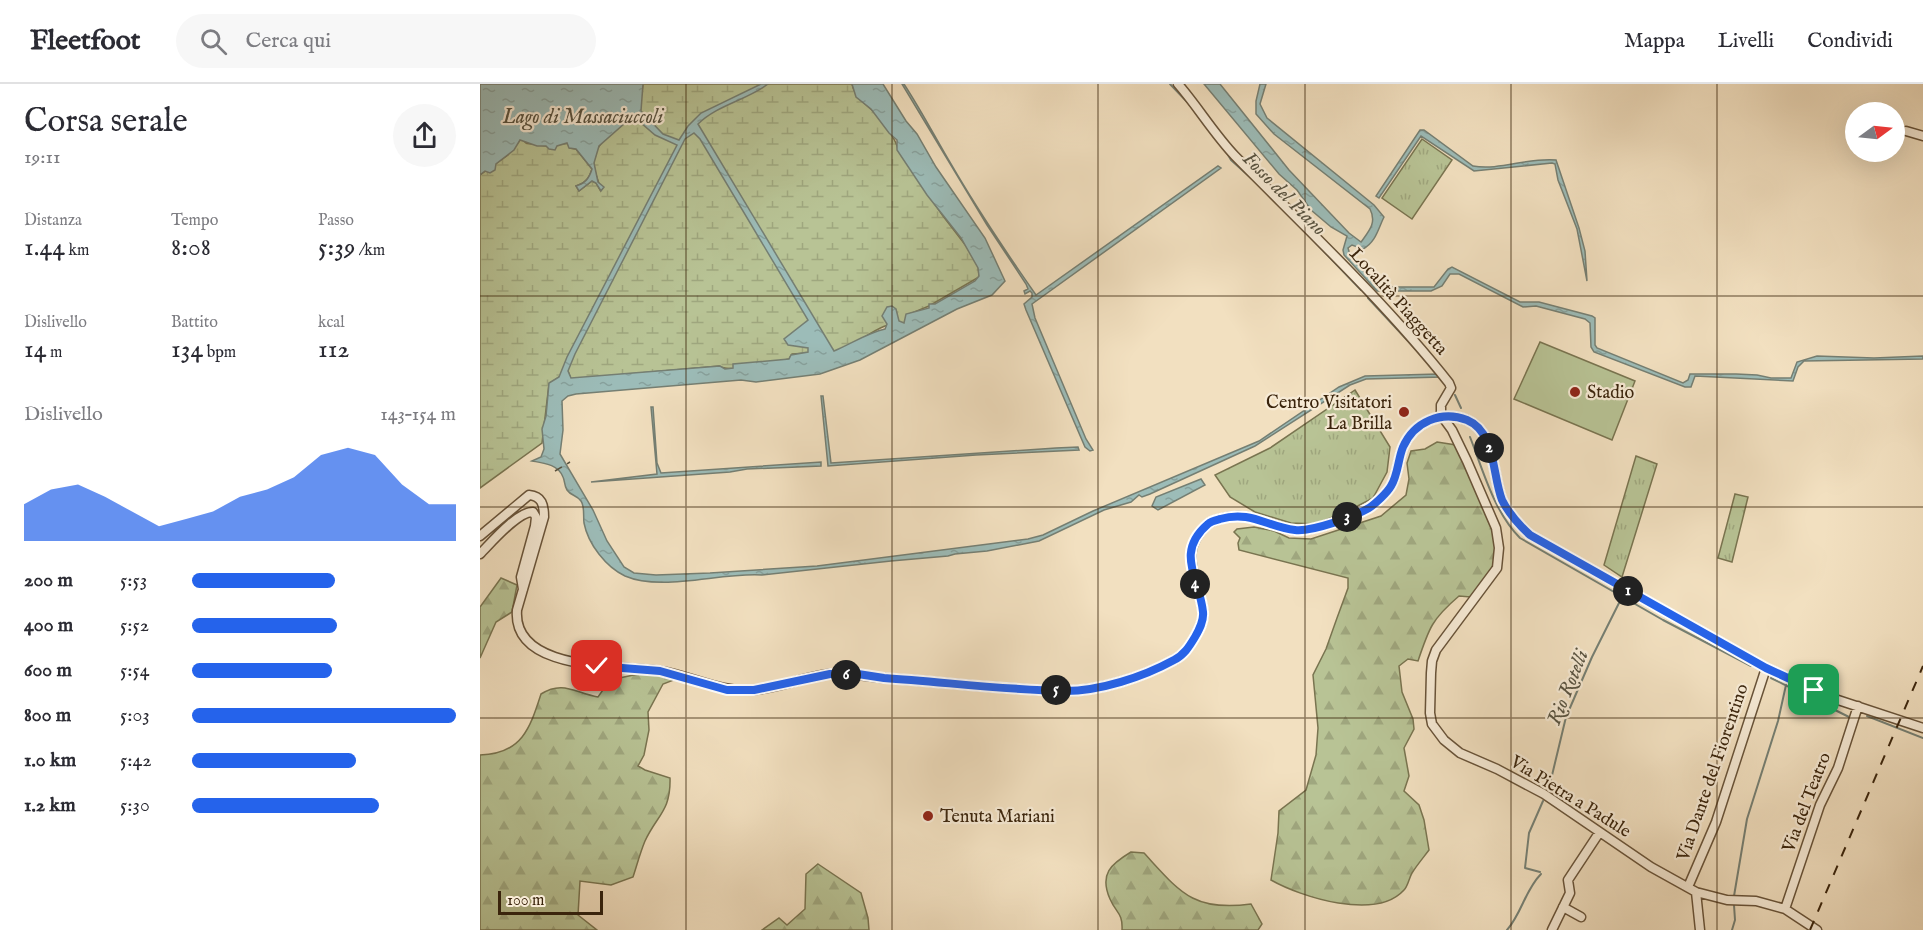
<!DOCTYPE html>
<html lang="it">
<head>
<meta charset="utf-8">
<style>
  body { margin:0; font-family:"IM FELL English",serif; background:#f7f7f7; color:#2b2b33; height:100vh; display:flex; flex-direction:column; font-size:22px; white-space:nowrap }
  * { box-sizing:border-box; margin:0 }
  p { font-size:20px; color:#7c7c81 }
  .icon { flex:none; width:33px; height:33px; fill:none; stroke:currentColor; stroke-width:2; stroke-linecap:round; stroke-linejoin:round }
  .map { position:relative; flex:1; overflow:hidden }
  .panel { display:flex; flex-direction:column; background:#fff; width:480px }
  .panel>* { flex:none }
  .needle { width:39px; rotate:75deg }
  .tools { position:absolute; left:1365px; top:18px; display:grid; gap:12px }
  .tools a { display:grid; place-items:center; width:60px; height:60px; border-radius:50%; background:#fff; box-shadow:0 6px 24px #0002; font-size:30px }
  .scale { position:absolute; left:18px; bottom:15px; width:105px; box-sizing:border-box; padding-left:6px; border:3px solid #3a240c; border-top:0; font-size:16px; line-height:21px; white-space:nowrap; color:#3a240c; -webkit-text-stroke:4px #f7ebd6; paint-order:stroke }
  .pin { position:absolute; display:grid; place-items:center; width:51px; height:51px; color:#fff; margin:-26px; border-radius:12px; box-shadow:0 3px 9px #0006 }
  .km { position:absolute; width:30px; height:30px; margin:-15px; border-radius:50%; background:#222; color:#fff; font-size:16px; line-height:30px; text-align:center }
  .round { display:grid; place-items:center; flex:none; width:63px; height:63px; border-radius:32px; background:#f7f7f7 }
  .summary { display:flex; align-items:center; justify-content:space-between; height:102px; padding:0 24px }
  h1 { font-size:33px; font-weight:600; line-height:45px }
  .metrics { display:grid; grid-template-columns:repeat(3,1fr); gap:9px; height:102px; padding:6px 24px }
  .metrics div { display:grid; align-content:center }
  .metrics b { font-size:26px; font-weight:600 }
  .metrics small { font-size:16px; font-weight:400 }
  .metrics p { font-size:16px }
  .chart { height:168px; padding:12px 24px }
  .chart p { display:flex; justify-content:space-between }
  .chart svg { width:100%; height:108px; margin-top:6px; fill:#2563eb; opacity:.7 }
  ul { padding:0 24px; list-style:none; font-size:20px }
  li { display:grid; grid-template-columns:96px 72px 1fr; align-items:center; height:45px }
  li i { height:15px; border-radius:8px; background:#2563eb }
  header { display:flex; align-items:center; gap:36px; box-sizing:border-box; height:84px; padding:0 30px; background:#fff; border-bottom:2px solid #e1e1e2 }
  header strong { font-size:28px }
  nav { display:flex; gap:33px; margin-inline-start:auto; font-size:21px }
  .search { width:420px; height:54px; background:#f7f7f7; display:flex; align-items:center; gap:15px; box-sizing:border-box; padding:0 21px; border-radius:33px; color:#7c7c81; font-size:22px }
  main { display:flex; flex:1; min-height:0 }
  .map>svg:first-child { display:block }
</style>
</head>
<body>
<header>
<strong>Fleetfoot</strong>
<div class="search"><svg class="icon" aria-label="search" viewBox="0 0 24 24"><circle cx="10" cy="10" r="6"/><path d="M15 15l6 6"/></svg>Cerca qui</div>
<nav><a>Mappa</a><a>Livelli</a><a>Condividi</a></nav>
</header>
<main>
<section class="panel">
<div class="summary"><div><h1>Corsa serale</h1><p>19:11</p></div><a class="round"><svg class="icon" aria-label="share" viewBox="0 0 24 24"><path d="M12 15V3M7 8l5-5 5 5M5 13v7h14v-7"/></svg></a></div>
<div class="metrics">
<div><p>Distanza</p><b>1.44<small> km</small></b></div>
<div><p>Tempo</p><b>8:08</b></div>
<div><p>Passo</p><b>5:39<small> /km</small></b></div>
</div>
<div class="metrics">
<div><p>Dislivello</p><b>14<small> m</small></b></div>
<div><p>Battito</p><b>134<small> bpm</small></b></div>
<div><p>kcal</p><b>112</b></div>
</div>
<div class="chart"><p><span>Dislivello</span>143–154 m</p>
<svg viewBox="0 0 160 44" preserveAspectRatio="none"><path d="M0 44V29L10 23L20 21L30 26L40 32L50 38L60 35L70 32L80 26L90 23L100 18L110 9L120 6L130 9L140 21L150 29L160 29V44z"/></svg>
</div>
<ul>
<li><b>200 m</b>5:53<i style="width:54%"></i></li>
<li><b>400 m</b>5:52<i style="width:55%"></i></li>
<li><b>600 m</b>5:54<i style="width:53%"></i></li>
<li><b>800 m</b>5:03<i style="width:100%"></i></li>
<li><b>1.0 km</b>5:42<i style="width:62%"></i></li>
<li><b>1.2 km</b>5:30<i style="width:71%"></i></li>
</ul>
</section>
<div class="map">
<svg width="1443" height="846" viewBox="0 0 1443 846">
  <defs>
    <pattern id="grass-tufts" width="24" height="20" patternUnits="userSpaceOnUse" patternTransform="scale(1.5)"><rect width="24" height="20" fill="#b8c395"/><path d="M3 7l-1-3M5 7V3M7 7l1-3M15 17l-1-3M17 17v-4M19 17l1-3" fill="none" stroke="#9fa77f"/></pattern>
    <pattern id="forest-firs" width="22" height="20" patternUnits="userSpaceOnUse" patternTransform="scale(1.5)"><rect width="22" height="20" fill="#b8c395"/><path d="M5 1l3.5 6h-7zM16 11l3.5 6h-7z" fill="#9fa77f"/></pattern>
    <pattern id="wetland-marsh" width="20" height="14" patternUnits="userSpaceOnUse" patternTransform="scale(1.5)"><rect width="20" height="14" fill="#b8c395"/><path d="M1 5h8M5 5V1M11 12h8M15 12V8" fill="none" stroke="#9fa77f"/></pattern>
    <pattern id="water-ripples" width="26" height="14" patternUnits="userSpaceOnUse" patternTransform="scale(1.5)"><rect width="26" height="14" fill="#9cbcb8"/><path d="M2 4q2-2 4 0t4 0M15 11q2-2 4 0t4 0" fill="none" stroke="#87a19d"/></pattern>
  </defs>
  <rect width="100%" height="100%" fill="#f2e0c0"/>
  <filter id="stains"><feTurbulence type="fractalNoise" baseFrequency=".00333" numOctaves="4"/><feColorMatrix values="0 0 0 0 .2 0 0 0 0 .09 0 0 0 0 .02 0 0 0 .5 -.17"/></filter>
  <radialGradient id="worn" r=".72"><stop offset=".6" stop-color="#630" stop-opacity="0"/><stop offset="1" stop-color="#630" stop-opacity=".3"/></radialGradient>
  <path fill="url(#grass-tufts)" stroke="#797450" stroke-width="1.5" d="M942,55L972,76L932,135L902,114Z
    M875,306L910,363L907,388L893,414L872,425L836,440L811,439L775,428L750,413L735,391L790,364Z
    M1156,372L1177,380L1142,493L1124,481Z
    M1255,410L1268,413L1252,478L1238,474Z"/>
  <path fill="url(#forest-firs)" stroke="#797450" stroke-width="1.5" d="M957,358L976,361L1016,451L1015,476L1009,491L991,513L979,512C952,535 949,544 938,577L928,575L919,582L922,608L933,635L934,645L924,664L929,692L924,707L939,721L944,736L949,766C943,774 937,781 932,789C929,794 928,802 924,806C896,837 821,813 791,796L798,749L799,727L826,706L836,671L838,644L833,591L846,565L857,534L868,504V494L759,466L758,459L760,454L754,448L757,445L774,443L794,447L809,454L831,455L901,432L926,411L929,395L927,379L931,367L945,365Z
    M21,494L37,501L32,528L16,538L0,574V523Z
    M163,589L183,590L199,594L183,600L168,628L169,646L164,671L158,682L165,686L190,694C191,727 177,731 165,757C160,769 157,781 153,793L131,801L100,797L98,831L117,846H0V671C42,670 50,644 61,610C83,596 95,609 118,613L130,596Z
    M651,768L664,769C700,808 713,828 771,820L782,840L778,846H642C643,829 636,829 630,815C619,790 631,780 651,768Z
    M338,780L381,809L388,834L389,846H282L299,834L307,841L325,825L326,790Z"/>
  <path fill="url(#wetland-marsh)" stroke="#797450" stroke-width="1.5" d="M163,0H372C375,13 383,18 392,26C400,33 417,56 418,66L463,132L490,167L498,180L499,193L449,222L427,231L425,240C406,235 386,254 369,262C358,267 345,270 333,274L328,269L312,270L309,275C292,278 253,290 239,282L91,295L88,287L69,300L62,359L0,404V91L28,71L40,56H43L46,59L66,62L88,59L90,64L96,65L112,85C109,95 105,99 96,102L99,107L112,97L116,99L120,106C120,97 112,86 114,75C119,45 161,45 163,0Z"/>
  <path fill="#b8c395" stroke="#797450" stroke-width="1.5" d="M1060,258L1155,297L1132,356L1034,315Z"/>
  <path fill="url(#water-ripples)" stroke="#757f73" stroke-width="1.5" fill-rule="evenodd" d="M0,0H163L161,27L183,50L199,56L208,42L221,29L281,0H288C267,16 237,21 218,40L354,267C371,260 387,249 405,245L407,240L402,232L407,223L412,222L416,225L419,237L424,239L426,230L449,224V220H455L495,197L499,192L498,184L481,154L447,111L417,66V56L409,49L391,25L376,13L372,0H403L426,37L437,50L456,83L505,154L525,197L512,211L477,225L380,276L340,290L276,298L261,296L96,310L88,312L82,317L83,346L80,370L113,426L127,457L144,483L154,489L176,491L230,489L337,482L548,455L563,451L613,427L779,357L859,303L885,292L958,290L961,293L886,295L870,301L775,362L670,410L662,413L659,411L651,418L624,426L559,457L507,467L475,470L468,472L411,477L282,491C241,488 182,508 145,492C126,483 108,460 104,439C103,432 105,423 101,417C97,411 91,412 87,406C84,401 85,397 83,393C78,380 63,379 52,377L61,373L64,365L62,345L66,332L69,299L79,293L87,273L197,61L175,51L153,32L119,62L114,79L118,98L124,103L121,107L116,99L112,97L99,107L96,102C105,99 109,95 112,85L96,65L89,64L87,59L77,62L75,66L69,65L66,62H57L40,56L34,66L16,80L15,86L10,89L5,87L0,91ZM214,49L220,55L328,236L304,255L308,261L328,264V268L311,271L309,275L253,280V284L245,285L240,282L91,294L88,287L95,270L205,55Z
    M422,0H424C441,26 455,53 471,80C497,125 526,168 556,211L738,82L741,84L552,220L555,234L606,355L613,366L610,367L605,363L546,226L544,220L552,213V209L550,207L545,210L544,207L548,205L546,200L507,141Z
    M724,0H740L809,86L869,149L881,158C889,147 897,139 890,125L794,50L776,30V17L780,0H786L780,20L787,34L894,121L904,133C898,145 896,158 883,165L872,161L868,164L871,174L899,203H954L968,185L972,183L1040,218H1059L1112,232L1115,234V261L1117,264L1203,299L1208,296L1210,290H1256L1277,291L1291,294H1311L1317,278L1337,272L1394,274L1443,272V275L1324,277L1318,283L1313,297L1215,292L1211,303H1205L1114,268L1111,263L1110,239L1105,235L1056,222L1043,223L979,190H970L962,202L951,207H897L864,171L863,166L867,152L851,143L831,126L817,106L799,90Z
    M940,46H944L993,82C1019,87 1049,73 1076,76L1099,144L1105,167L1107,197L1097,145L1078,96L1075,80L1072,79L994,87L941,52L899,114L896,112Z
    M341,312H343L351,379L576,364L598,363L599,366L496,371L348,382Z
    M171,323H173L177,379L181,389L341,378V382L267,385L250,388L111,398L177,390Z
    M721,395L725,401L678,426L672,422L676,413Z"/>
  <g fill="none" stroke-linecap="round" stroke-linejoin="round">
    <path stroke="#757f73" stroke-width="2" d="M690,0L711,22
      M747,69L751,76L772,95
      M831,154L881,206
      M888,214L942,272
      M975,311L981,324
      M990,353C1003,386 1014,428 1040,454L1183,536L1271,582
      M1291,594L1329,613
      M1337,617L1371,634
      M1387,632L1443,654
      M1068,708L1086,633L1112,573L1142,513
      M1060,788L1045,784L1049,749L1063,717
      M1254,812L1267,735L1298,637L1306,601
      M1027,846C1042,829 1045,806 1061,790
      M1252,846L1255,836L1254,821"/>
    <path stroke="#575240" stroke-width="1.5" stroke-dasharray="8 6" stroke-linecap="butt" d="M75,387L90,378"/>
    <defs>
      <path id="minor" d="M698,0C718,23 734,50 755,72C828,146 904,217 969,299L971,304L961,321V331L972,346L987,377L1016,444L1019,464L1017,484L956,566L952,577L951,589L950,629L952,640L964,656L980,669L1017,685L1064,710L1171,783L1216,808L1247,816L1276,817L1305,825L1337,846
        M1426,47L1443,52
        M0,452L49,411C62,412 64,421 64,433L37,526C32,588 140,581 180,587C212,592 240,609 274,606C299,604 324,593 349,590C368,588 386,593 404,594C464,598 525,606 585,607C620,607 663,593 694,576C704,571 709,563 715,553C719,546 724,537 723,528C720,495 695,469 728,440C731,437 736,436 740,435C770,426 787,442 815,446C832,448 873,433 889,424C895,420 907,409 911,402C918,391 918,375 923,363C934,338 961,326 987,336C1016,348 1012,391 1022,416C1029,430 1039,441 1050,451L1286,584L1352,614L1443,644
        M0,470C11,459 38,427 53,428L56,433L55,442L41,493L43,505
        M1208,803L1236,738L1286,584
        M1216,808L1220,846
        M1083,823L1101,833
        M1305,825L1340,721L1358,684L1378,622
        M1072,846L1090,809L1088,796L1119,749"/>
    </defs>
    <use href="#minor" stroke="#685339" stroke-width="11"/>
    <use href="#minor" stroke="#f7ebd6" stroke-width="8"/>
    <path stroke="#3a240c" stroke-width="2" stroke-dasharray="10 10" stroke-linecap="butt" d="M1330,846L1443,582"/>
  </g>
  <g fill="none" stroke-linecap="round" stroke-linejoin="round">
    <defs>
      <path id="route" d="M117,582L180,587L247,606H274L350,590H378L404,594C464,598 525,606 585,607C620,607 663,593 694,576C704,571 709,563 715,553C719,546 724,537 723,528C720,495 694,469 728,440C731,437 736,436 740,435C771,426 787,443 815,446C832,448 873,433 889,424C895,420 907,409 911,402C918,391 918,375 923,363C934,338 961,326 987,336C1016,348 1012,391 1022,416C1029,430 1039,441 1050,451L1286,584L1334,606"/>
    </defs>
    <use href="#route" stroke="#fff" stroke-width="12"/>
    <use href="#route" stroke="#2563eb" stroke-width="8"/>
  </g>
  <path fill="none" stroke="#3a240c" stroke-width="1.5" stroke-opacity="0.55" d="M206,0V846M412,0V846M618,0V846M825,0V846M1031,0V846M1237,0V846M0,212H1443M0,423H1443M0,634H1443"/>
  <g fill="#8f2418" stroke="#f7ebd6" stroke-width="2">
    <circle cx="1095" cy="308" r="6"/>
    <circle cx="924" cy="328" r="6"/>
    <circle cx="448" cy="732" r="6"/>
  </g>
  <g text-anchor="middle" stroke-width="4.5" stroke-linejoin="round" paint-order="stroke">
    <g font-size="18" fill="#3a240c" stroke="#f7ebd6">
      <text transform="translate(919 217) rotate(48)" y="6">Località Piaggetta</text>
      <text transform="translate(1232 688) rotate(-71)" y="6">Via Dante del Fiorentino</text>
      <text transform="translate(1091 712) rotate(32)" y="6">Via Pietra a Padule</text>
      <text transform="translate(1326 718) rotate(-69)" y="6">Via del Teatro</text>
    </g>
    <g font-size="18" fill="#3a240c" stroke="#f7ebd6" text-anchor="start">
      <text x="1107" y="314">Stadio</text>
      <text x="912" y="324" text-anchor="end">Centro Visitatori<tspan x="912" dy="21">La Brilla</tspan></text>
      <text x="460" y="738">Tenuta Mariani</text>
    </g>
    <g font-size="20" font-style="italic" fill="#575240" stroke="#f7ebd6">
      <text x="103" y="39">Lago di Massaciuccoli</text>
      <text transform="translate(805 109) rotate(45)" y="7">Fosso del Piano</text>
      <text transform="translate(1087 603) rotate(-68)" y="7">Rio Rotelli</text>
    </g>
  </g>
  <rect width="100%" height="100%" filter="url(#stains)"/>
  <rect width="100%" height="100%" fill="url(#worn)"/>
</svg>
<div class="tools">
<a><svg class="needle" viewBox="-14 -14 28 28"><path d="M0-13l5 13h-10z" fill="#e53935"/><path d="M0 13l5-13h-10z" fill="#7c7c81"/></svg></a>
</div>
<div class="scale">100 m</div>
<div class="pin" style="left:1334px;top:606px;background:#1e9e55"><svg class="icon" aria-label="arrive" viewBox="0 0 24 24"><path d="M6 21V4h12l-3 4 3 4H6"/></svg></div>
<div class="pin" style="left:117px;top:582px;background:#d93025"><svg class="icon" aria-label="check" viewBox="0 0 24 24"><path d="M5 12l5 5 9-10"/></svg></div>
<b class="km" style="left:1148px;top:507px">1</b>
<b class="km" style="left:1009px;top:364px">2</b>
<b class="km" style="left:867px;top:433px">3</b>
<b class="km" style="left:715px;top:500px">4</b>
<b class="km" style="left:576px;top:606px">5</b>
<b class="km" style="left:366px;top:591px">6</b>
</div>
</main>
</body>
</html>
